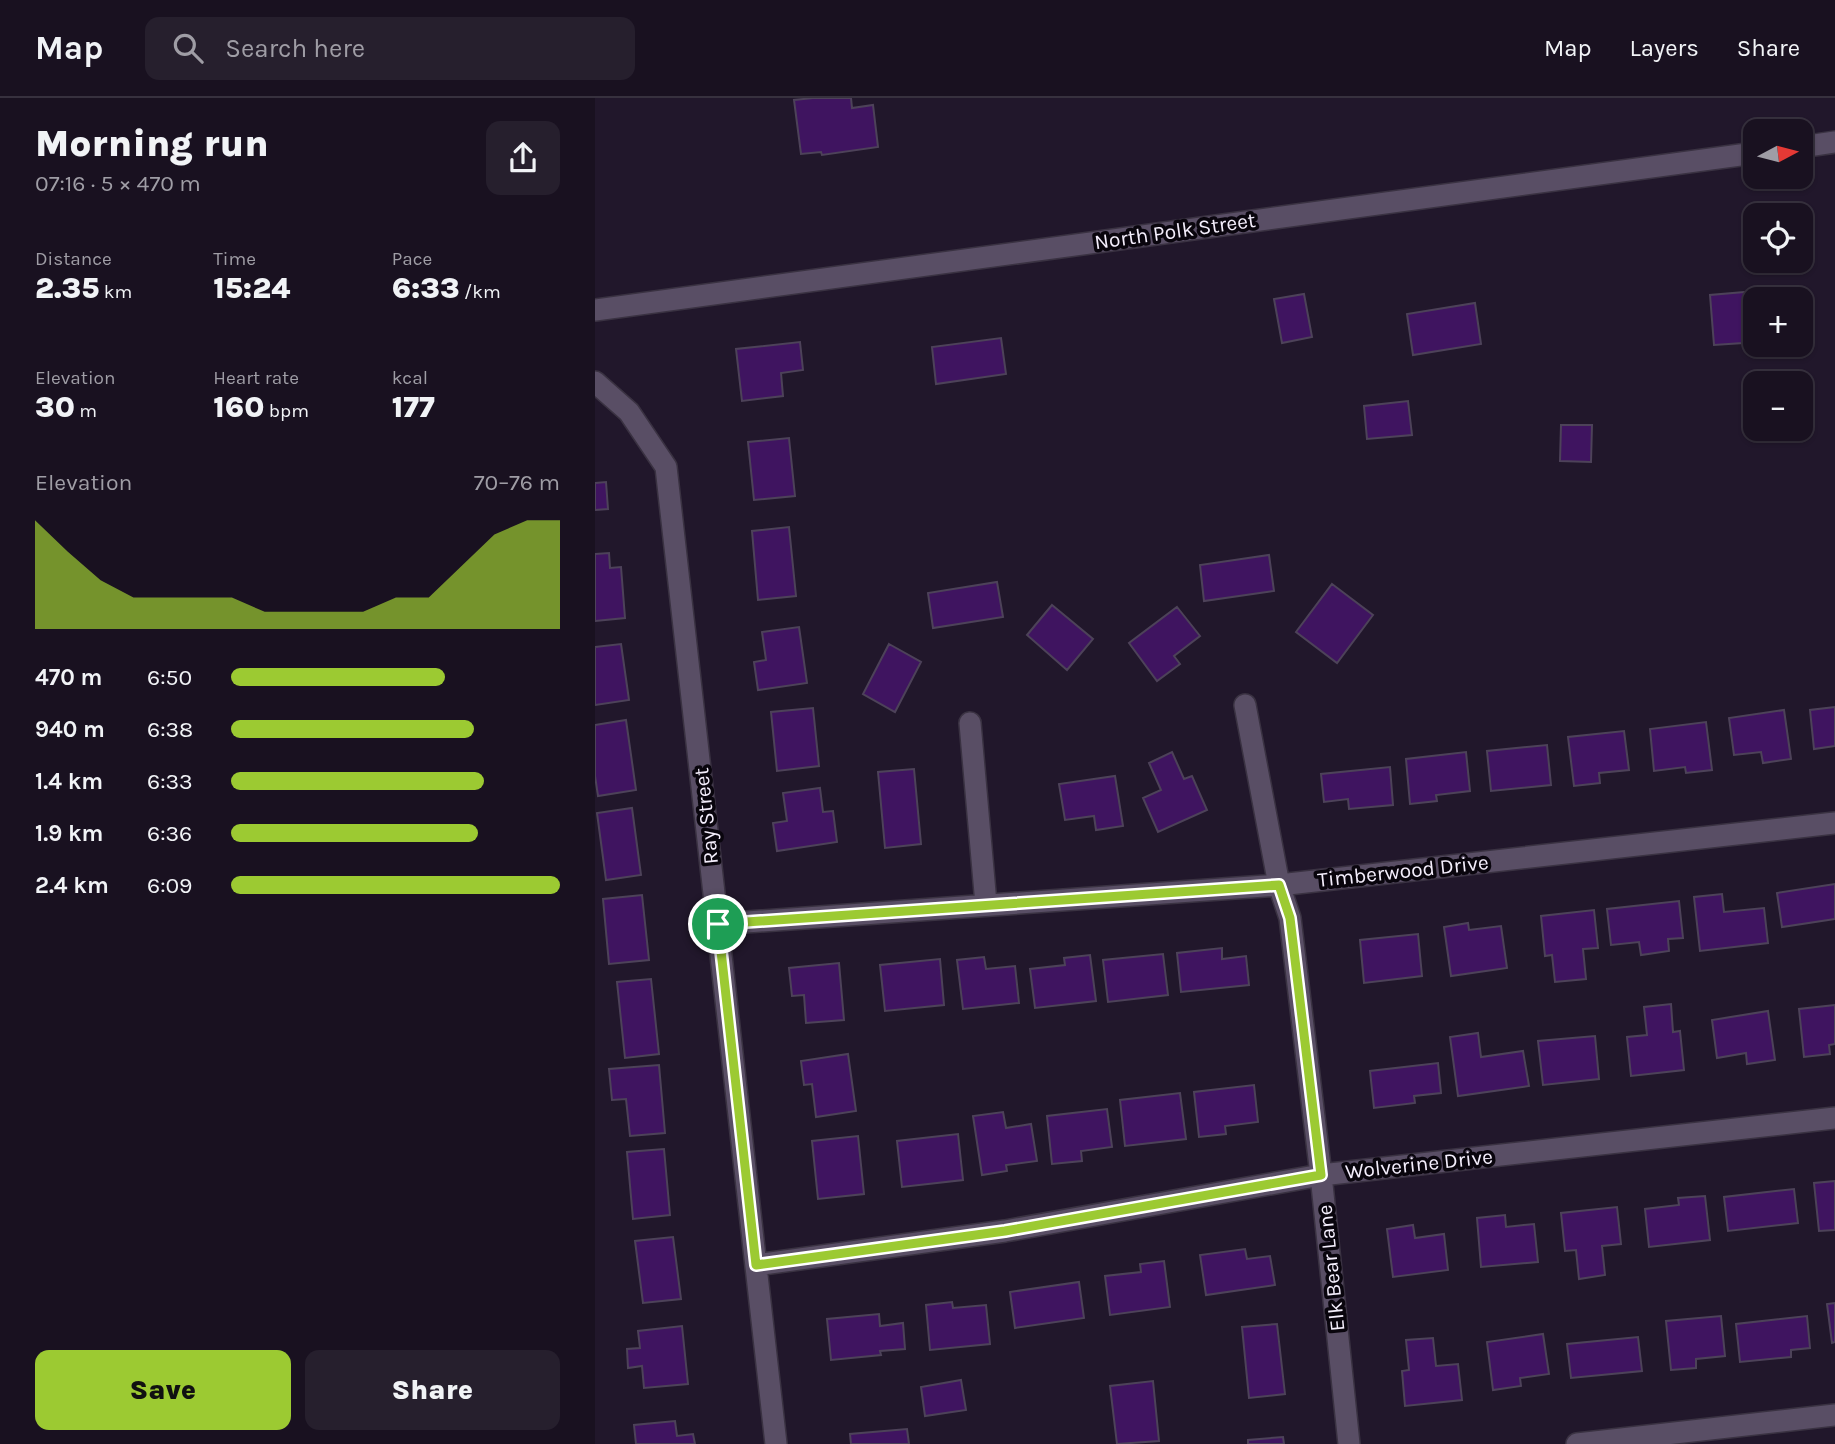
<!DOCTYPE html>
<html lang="en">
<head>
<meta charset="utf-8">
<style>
  body { margin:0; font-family:Karla,sans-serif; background:#261f2d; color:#f1f3f6; height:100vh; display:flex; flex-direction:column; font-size:26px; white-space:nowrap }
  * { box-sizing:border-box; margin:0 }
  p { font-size:23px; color:#9f9da5 }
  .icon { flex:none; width:38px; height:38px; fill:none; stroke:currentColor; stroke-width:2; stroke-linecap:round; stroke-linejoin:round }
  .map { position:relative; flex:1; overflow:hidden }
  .drawer { display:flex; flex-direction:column; background:#191120; width:595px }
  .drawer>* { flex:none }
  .needle { width:46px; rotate:83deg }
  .fabs { position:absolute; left:1148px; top:21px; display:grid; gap:14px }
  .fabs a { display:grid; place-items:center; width:70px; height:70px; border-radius:14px; background:#191120; box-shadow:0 2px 5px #0004,0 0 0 2px #37313e; font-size:35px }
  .pin { position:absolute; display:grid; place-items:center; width:60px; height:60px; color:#fff; margin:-30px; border:4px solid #fff; border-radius:50%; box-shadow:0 2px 7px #0007 }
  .round { display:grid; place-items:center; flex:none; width:74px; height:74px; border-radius:14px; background:#261f2d }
  .headline { display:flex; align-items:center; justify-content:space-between; height:119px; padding:0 35px }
  h1 { font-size:38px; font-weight:800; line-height:52px }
  .stats { display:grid; grid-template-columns:repeat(3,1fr); gap:10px; height:119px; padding:7px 35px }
  .stats div { display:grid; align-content:center }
  .stats b { font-size:30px; font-weight:800 }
  .stats small { font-size:19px; font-weight:400 }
  .stats p { font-size:19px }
  .chart { height:196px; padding:14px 35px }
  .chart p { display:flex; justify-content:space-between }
  .chart svg { width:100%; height:126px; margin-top:7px; fill:#9cca32; opacity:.7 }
  .action { display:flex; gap:14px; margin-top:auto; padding:14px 35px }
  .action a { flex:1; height:80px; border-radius:14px; background:#9cca32; color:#111; font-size:28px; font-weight:800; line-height:80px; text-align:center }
  .action a+a { background:#261f2d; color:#f1f3f6 }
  ul { padding:0 35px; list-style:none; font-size:23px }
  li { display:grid; grid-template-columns:112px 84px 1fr; align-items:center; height:52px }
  li i { height:18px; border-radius:9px; background:#9cca32 }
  header { display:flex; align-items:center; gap:42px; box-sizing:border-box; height:98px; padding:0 35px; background:#191120; border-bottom:2px solid #37313e }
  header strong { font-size:33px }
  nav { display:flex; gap:38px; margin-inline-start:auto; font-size:24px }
  .search { width:490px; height:63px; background:#261f2d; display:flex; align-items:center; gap:18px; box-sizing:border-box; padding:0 24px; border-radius:14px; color:#9f9da5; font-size:26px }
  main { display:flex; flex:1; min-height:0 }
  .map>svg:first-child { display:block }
</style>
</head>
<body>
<header>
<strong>Map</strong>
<div class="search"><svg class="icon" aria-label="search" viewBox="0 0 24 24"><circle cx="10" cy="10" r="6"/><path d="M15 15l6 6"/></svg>Search here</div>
<nav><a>Map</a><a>Layers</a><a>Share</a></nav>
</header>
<main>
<section class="drawer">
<div class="headline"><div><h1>Morning run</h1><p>07:16 · 5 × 470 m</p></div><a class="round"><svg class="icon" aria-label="share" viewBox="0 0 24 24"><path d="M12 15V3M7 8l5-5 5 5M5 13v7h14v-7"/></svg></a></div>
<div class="stats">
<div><p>Distance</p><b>2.35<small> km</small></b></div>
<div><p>Time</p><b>15:24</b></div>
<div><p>Pace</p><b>6:33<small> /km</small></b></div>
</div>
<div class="stats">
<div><p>Elevation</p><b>30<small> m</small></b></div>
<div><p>Heart rate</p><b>160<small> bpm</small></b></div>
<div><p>kcal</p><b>177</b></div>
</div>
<div class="chart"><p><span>Elevation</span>70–76 m</p>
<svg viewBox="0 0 160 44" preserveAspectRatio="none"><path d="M0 44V6L10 17L20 27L30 33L40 33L50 33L60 33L70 38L80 38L90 38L100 38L110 33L120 33L130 22L140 11L150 6L160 6V44z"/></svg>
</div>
<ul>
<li><b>470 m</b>6:50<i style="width:65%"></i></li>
<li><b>940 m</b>6:38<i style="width:74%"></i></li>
<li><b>1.4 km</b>6:33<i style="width:77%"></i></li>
<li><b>1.9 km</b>6:36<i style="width:75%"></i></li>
<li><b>2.4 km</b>6:09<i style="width:100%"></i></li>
</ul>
<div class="action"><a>Save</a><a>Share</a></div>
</section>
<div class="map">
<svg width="1240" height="1346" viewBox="0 0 1240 1346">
  <rect width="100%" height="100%" fill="#21172b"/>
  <path fill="#3f1460" stroke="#4d4259" stroke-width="2" d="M218,0H256L257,10L278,7L283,49L227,57L226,54L206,56L199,2Z
    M1184,191L1185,201H1160V231L1147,232L1148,245L1119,247L1115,197Z
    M709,196L717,239L687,245L679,201Z
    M880,205L886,246L818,257L812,216Z
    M406,240L411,276L341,286L337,249Z
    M205,244L208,272L186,275L188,298L147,303L141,251Z
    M813,303L817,337L772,341L769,308Z
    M966,327H997L996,364L965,363Z
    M194,340L200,398L159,402L153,344Z
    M11,384L13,411L0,412V385Z
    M194,429L201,498L163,502L157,433Z
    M14,455L15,470L26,469L30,520L0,523V456Z
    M674,457L679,493L609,503L605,467Z
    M402,484L408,519L338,530L333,495Z
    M737,486L778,517L742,565L701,534Z
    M457,507L498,541L472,572L432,537Z
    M582,509L605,538L579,558L585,566L562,583L534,545Z
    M204,529L212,585L163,592L159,564L171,562L167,534Z
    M26,546L34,602L0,607V549Z
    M294,546L326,564L300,614L268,596Z
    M1240,609V648L1219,651L1215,612Z
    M218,610L224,668L182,673L176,614Z
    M1189,612L1196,661L1168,665L1166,654L1139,657L1134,620Z
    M31,622L41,692L3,698L0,678V627Z
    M1111,624L1117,672L1091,675L1090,669L1059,673L1055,631Z
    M1029,633L1034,672L1004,675L1005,685L979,688L973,639Z
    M952,647L956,687L896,693L892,653Z
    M577,654L589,681L597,678L612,712L563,734L548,700L566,692L554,665Z
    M871,654L875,693L841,697L842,703L815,706L811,661Z
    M795,669L798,707L754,711L753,701L729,704L726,676Z
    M319,671L326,746L290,750L283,674Z
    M520,678L528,728L501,732L499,718L470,722L464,686Z
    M225,690L228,714L238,713L242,744L182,753L178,725L192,723L188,695Z
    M37,710L46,777L11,782L2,715Z
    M1240,786V821L1187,829L1182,795Z
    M1127,796L1129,814L1169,810L1173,845L1105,853L1099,799Z
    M47,797L54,862L14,866L8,801Z
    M1084,803L1088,840L1073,841L1074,853L1046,857L1044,844L1016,847L1012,811Z
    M999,812L1003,850L988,851L991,881L960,884L957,857L950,858L946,818Z
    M873,825L874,832L906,828L912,870L856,878L849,829Z
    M823,836L827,878L769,885L765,842Z
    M627,850V861L651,858L654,887L586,894L582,855Z
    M568,856L573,897L513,904L508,862Z
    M495,857L501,903L440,910L435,871L470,867L469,860Z
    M389,859L391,871L420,868L424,905L368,911L362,862Z
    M345,861L349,907L290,913L285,867Z
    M244,865L249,922L211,925L209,897L197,898L194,870Z
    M56,881L64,956L30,960L22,884Z
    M1076,906L1078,934L1085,933L1089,972L1036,978L1032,939L1052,937L1049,909Z
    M1240,907V946L1234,947L1235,956L1209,959L1204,911Z
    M1173,913L1180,962L1152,966L1151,955L1122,960L1117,922Z
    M883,935L886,959L928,953L934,988L863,998L855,939Z
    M1000,938L1004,981L948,987L943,943Z
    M253,956L261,1013L221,1019L217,986L209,987L206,963Z
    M843,965L846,995L819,998L820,1005L779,1010L775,973Z
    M64,967L70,1035L35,1038L31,1001L17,1002L14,971Z
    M659,987L663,1024L630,1028L631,1036L604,1039L599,994Z
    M585,995L591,1041L530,1048L525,1002Z
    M512,1011L517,1049L486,1053L487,1063L457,1066L452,1018Z
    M408,1014L411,1030L436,1026L442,1063L411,1067L412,1073L387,1077L378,1018Z
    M363,1036L368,1082L307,1089L302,1043Z
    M263,1038L269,1096L223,1101L217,1043Z
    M69,1051L75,1117L38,1121L32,1054Z
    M1240,1083V1132L1224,1133L1219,1085Z
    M1199,1091L1203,1125L1133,1133L1129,1099Z
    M1110,1098L1115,1142L1054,1149L1050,1111L1084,1107L1083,1100Z
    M1022,1109L1026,1146L1007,1148L1010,1177L984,1181L981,1152L970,1153L966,1115Z
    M910,1117L911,1129L939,1126L943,1164L886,1169L882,1120Z
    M818,1127L820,1140L849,1136L853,1172L798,1179L792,1131Z
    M78,1139L86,1201L48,1205L40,1143Z
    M650,1151L652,1161L675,1158L680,1187L611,1197L605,1157Z
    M569,1163L575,1209L515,1217L510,1178L546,1174L545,1166Z
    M484,1184L489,1220L420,1230L415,1194Z
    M357,1204L358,1210L391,1207L395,1246L335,1252L331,1207Z
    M1240,1205V1244L1237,1245L1232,1206Z
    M284,1216L285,1228L308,1225L310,1251L285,1253L286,1257L236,1262L232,1221Z
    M1126,1218L1130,1258L1101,1261V1270L1076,1272L1071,1223Z
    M1212,1218L1215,1250L1196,1252V1259L1145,1264L1141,1226Z
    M682,1226L690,1296L654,1300L647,1229Z
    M87,1228L93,1286L49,1290L47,1268L33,1270L32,1251L45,1250L43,1233Z
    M948,1236L954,1276L925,1280L926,1288L898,1292L892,1244Z
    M1043,1239L1047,1273L976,1280L972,1246Z
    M838,1240L841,1268L863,1266L867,1302L810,1308L807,1273L814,1272L811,1242Z
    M366,1282L371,1312L330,1318L326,1289Z
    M558,1283L564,1343L522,1346L515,1288Z
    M80,1323L82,1338L98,1336L100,1346H41L39,1327Z
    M312,1331L314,1346H256L255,1336Z
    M688,1339L689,1346H653V1342Z"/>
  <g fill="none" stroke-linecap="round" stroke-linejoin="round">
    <defs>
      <path id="minor" d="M1206,49L1240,44
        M0,212L1160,55
        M0,284L34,314L71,369L181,1346
        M650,607L684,787L695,820L726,1077L754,1346
        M375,625L391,806
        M123,826L684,787L1240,725
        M161,1167L410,1133L726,1077L1240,1020
        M982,1346L1240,1317"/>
    </defs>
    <use href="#minor" stroke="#3a3242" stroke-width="24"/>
    <use href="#minor" stroke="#594e65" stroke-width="21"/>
  </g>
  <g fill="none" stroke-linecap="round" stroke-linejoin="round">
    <defs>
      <path id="route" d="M684,787L695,820L726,1077L410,1133L161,1167L123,826Z"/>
    </defs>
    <use href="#route" stroke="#fff" stroke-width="14"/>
    <use href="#route" stroke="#9cca32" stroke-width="9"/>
  </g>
  <g text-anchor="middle" stroke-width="7" stroke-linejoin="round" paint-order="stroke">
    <g font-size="21" fill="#f4eefc" stroke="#09050d">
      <text transform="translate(580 133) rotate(-8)" y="7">North Polk Street</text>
      <text transform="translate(111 718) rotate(-96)" y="7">Ray Street</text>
      <text transform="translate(808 773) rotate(-6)" y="7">Timberwood Drive</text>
      <text transform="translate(824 1066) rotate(-6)" y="7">Wolverine Drive</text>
      <text transform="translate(736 1170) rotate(-96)" y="7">Elk Bear Lane</text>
    </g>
  </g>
</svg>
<div class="fabs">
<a><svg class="needle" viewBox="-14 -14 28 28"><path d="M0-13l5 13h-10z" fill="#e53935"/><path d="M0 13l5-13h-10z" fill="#9f9da5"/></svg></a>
<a><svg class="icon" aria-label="locate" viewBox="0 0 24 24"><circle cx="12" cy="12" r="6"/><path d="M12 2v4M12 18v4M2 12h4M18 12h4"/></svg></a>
<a>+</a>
<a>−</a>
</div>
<div class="pin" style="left:123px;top:826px;background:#1e9e55"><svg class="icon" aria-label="arrive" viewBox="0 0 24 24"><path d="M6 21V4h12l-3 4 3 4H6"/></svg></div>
</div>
</main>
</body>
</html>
